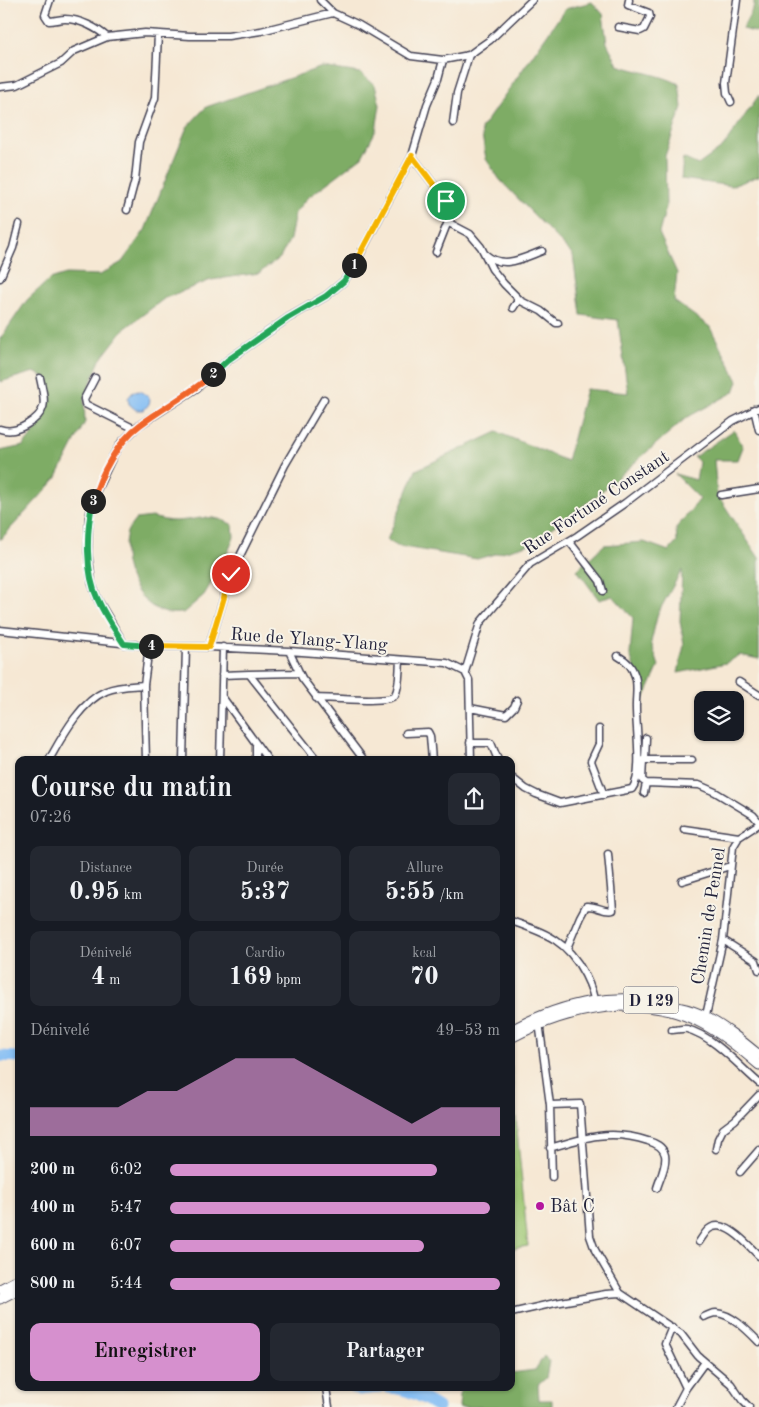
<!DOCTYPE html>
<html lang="fr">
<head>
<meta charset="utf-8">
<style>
  body { margin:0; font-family:"Old Standard TT",serif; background:#242831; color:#f1f3f6; height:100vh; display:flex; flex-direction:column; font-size:19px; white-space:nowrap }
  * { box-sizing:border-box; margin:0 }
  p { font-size:16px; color:#9ea1a6 }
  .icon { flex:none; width:28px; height:28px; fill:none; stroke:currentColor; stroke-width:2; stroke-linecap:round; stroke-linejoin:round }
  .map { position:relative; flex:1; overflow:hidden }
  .side { position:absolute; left:15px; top:756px; width:500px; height:635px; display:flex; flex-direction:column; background:#171b24; border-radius:10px; box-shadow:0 1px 4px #0004 }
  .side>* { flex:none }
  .buttons { position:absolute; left:694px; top:691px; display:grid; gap:10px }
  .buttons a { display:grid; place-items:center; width:50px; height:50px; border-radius:10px; background:#171b24; box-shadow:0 1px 4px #0004; font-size:25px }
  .pin { position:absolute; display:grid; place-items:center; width:42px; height:42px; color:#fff; margin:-21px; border:2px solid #fff; border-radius:50%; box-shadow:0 1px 5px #0007 }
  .km { position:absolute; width:25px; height:25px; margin:-12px; border-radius:50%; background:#222; color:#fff; font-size:14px; line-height:25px; text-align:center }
  .round { display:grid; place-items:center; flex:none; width:52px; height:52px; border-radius:10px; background:#242831 }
  .summary { display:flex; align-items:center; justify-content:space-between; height:85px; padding:0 15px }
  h1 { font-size:28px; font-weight:700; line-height:38px }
  .metrics { display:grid; grid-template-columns:repeat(3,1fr); gap:8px; height:85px; padding:5px 15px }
  .metrics div { display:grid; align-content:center; border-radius:10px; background:#242831; text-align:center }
  .metrics b { font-size:25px; font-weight:700 }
  .metrics small { font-size:14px; font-weight:400 }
  .metrics p { font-size:14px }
  .chart { height:140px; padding:10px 15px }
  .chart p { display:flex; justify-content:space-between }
  .chart svg { width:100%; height:90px; margin-top:5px; fill:#d690ce; opacity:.7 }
  .action { display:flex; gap:10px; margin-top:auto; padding:10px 15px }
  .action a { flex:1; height:58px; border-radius:10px; background:#d690ce; color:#111; font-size:20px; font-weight:700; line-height:58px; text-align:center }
  .action a+a { background:#242831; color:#f1f3f6 }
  ul { padding:0 15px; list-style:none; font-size:16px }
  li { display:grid; grid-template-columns:80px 60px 1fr; align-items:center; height:38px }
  li i { height:12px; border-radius:6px; background:#d690ce }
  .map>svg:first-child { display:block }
</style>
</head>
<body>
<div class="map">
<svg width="759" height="1407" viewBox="0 0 759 1407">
  <rect width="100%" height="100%" fill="#f7f3e8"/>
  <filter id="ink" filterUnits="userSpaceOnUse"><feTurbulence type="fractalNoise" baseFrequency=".02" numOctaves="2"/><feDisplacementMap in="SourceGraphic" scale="10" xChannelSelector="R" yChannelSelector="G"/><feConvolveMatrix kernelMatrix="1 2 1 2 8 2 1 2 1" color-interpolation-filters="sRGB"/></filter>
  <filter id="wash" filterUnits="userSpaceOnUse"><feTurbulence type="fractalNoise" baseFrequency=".0096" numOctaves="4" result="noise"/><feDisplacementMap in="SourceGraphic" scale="20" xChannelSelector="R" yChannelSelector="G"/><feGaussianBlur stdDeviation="1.12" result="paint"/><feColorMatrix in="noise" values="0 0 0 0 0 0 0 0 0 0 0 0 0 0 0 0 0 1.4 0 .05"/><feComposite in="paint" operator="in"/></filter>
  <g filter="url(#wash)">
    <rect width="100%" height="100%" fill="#f6e8d4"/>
    <path fill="#9ec773" stroke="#607457" d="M511,1067L528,1246L511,1249Z"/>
    <path fill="#7eac65" stroke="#506750" d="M754,0H759V33L742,29L754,6Z
      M592,2L603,14L607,43L618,65C638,72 660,74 679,84L682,107L665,156L666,207L659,233L677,273L674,301L710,327L738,381L734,392L686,418L594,498L527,545L477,559L397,546L387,540L416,470L497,432L567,461L586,389L628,393L618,320L581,315L573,255L500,180L486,159L481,129L565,9Z
      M322,67L360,73L375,85L380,105L376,130L362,157L306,199L295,213L290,239L280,258L259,273L211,280L165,298L123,330L100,360L84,399L85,422L56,479L0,540V451L23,446L36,430L45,413L49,389L46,378L34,372L0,382V339L27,300L50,279L66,274L100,275L122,262L145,230L187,127L206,107Z
      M759,95V176L732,186L681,179L683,158L698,165L723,147Z
      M734,430L743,447L738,460H714L717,494L759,558V659L740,655L726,663L678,673L684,645L680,621L682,570L658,613L651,642L659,666L644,699L630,654L633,618L613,596L599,600L577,570L604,545L644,542L669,551L677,542L676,528L700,499L675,474L696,480L699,462L694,457Z
      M152,517C159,519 168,521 175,521C199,520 210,512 233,525L234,537L225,560L204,595L183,613C177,613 168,614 163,612C133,601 119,562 127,532C129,527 133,523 136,519Z
      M544,1356L549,1361L546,1378L538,1385L539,1400H552V1407H459L460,1393L463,1388H511V1373L535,1370Z"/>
    <path fill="#83bdf4" stroke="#527098" d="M140,391L147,395L150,400L149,404L144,410H136L129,404L128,398L133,392Z"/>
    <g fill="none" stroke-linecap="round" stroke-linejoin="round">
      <path stroke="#83bdf4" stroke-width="11" d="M0,1056L19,1057
        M354,1388L359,1390L378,1388
        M389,1388C408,1389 422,1397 438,1407"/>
    </g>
  </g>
  <g filter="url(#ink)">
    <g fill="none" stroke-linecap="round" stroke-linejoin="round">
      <defs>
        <path id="minor" d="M50,0L45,15L49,21C54,21 60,19 65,19C80,19 97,28 107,37
          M320,0L333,13
          M618,27L640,31L644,29L650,17L649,13L628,5L629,0
          M0,87L17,85L61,63L74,51L107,37L145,33L190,36H228L261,31L333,13L359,25L411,56L443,60L469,55L480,47L490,40L532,0
          M731,102L727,93L726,83L737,0
          M453,123L457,93L469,55
          M412,156L446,201L449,208V219L451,224L470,234L481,247L492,269L504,284L521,301L541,311L556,323H558
          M127,210L135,180L139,142L155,98L158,34
          M436,252L449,219
          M485,254C503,270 523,258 542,251
          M0,278L13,248L19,224
          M513,308L517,302V298
          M95,378L84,399L85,404L135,429
          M754,409L759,430
          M0,429C10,432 17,430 26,425C49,412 45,401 40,378
          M721,495L759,489
          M569,541L600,581L603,591
          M0,630L149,646L209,647L289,651L447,663L465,672L469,680L471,760
          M124,644L98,600L92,584L88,552L89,517L95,494L113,456L121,443L138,426L197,388L228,360L288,318L326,296L344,281L356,262L412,156L427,105L438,79L443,60
          M209,647L231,574L285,465L324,399
          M289,651L302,678L364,760
          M465,672L480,623L530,564L577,536L625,503L733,421L759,408
          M249,674L299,673
          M222,675L249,674L317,760
          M739,682L759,695
          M223,698L268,760
          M316,698C328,698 390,704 395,695C400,686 399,671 400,661
          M470,708L506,715L514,707L517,700
          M599,729V744L591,761L604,795
          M406,733L428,732L430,736L432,760
          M470,743H491L498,760
          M49,760C62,737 80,702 106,691C117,686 132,686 144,685
          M146,760L144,685L149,646
          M183,760L186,647
          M220,760L223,647
          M256,760V745
          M645,760L646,738
          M692,760H643L642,780L646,783L699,785L715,792L753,815L759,822
          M511,777L526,789L536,794L560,803L632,789C644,774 635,723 636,704C636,694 638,685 635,676C632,666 627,661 618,656
          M644,793L646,783
          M684,829L739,837
          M682,881L730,866
          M511,921C546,933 567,940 585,975C590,985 594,994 595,1005
          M723,940L756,961L759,970
          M567,948L580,917L586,906C596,905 605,913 613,910L608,854
          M705,1020L723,940L733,847L739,837L759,824
          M539,1022L550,1105L552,1177
          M672,1030C677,1030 683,1028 687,1029C713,1036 739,1066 759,1083
          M550,1105L580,1104L590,1236L595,1250L620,1293
          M550,1148C585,1137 612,1129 648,1141C655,1143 663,1146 665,1155C667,1165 660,1178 657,1188
          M716,1149L718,1139L723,1129L735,1120L759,1095
          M740,1172L759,1150
          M699,1242C702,1238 705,1232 709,1229C725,1217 749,1246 759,1256
          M511,1313L555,1303L606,1294L620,1293L681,1334L698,1356L731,1384L742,1400L749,1407
          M704,1317C708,1315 712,1313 716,1313C732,1314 748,1331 759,1342
          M672,1327L665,1344L686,1388
          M326,1388L329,1407
          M676,1407L686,1388L705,1362"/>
        <path id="highway" d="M511,1030C564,1002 619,989 677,1007C687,1009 697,1012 706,1017C725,1027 742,1041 759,1055
          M511,1038C568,1008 643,991 703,1024C723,1035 742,1050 759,1065
          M0,1289L19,1279
          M0,1299L19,1289"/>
      </defs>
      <use href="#minor" stroke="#424052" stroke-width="9"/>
      <use href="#highway" stroke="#424052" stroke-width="11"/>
      <use href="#minor" stroke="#fff" stroke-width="6"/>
      <use href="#highway" stroke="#fff" stroke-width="9"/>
    </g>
  </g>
  <g fill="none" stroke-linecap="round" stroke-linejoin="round" filter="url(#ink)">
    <defs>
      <path id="split-1" d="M354,265L412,156L446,201"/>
      <path id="split-2" d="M213,374L228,360L288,318L326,296L344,281L354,265"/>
      <path id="split-3" d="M93,501C100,475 118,441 140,425C164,407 190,394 213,374"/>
      <path id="split-4" d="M93,501C86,530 85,573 98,600C105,616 115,630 124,644L151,646"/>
      <path id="split-5" d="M151,646L209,647L231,574"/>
    </defs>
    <use href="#split-1" stroke="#fff" stroke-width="10"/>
    <use href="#split-2" stroke="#fff" stroke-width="10"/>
    <use href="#split-3" stroke="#fff" stroke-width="10"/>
    <use href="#split-4" stroke="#fff" stroke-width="10"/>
    <use href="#split-5" stroke="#fff" stroke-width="10"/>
    <use href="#split-1" stroke="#f5b400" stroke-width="6"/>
    <use href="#split-2" stroke="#22a559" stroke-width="6"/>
    <use href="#split-3" stroke="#f0652b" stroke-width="6"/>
    <use href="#split-4" stroke="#22a559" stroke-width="6"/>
    <use href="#split-5" stroke="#f5b400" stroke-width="6"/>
  </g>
  <circle fill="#b5179e" stroke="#f7f3e8" stroke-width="2" cx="540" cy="1206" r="5"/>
  <g text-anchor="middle" stroke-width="4" stroke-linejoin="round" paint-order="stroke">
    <rect fill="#f7f3e8" stroke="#62616f" stroke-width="1" x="623.5" y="986.5" width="55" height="27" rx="4"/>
    <g font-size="16" font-weight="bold" fill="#22223b">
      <text x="651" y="1006">D 129</text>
    </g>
    <g font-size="18" fill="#22223b" stroke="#f7f3e8">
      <text transform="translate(596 502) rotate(-34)" y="6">Rue Fortuné Constant</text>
      <text transform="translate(309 639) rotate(4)" y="6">Rue de Ylang-Ylang</text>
      <text transform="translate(708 916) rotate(-81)" y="6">Chemin de Pennel</text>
    </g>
    <g font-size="18" fill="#22223b" stroke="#f7f3e8" text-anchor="start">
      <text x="550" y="1212">Bât C</text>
    </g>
  </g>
</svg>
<div class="buttons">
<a><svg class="icon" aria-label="layers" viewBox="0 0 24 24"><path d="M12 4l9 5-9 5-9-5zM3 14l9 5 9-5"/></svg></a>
</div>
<div class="pin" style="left:446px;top:201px;background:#1e9e55"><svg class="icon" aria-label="arrive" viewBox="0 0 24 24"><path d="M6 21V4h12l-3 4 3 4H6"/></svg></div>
<div class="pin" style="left:231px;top:574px;background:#d93025"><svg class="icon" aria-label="check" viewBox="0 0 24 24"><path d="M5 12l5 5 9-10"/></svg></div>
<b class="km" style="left:354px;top:265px">1</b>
<b class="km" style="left:213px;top:374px">2</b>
<b class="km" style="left:93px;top:501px">3</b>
<b class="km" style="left:151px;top:646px">4</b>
<section class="side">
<div class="summary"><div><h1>Course du matin</h1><p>07:26</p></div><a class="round"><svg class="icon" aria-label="share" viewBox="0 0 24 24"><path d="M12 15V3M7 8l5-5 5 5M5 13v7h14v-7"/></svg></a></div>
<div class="metrics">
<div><p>Distance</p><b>0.95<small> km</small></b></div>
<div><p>Durée</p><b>5:37</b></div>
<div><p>Allure</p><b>5:55<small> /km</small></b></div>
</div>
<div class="metrics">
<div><p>Dénivelé</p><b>4<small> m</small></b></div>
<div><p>Cardio</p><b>169<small> bpm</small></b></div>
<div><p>kcal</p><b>70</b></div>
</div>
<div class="chart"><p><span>Dénivelé</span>49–53 m</p>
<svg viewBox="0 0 160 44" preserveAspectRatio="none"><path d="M0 44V30L10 30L20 30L30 30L40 22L50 22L60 14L70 6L80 6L90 6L100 14L110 22L120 30L130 38L140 30L150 30L160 30V44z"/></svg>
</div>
<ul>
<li><b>200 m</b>6:02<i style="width:81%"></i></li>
<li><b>400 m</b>5:47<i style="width:97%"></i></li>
<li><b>600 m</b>6:07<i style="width:77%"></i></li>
<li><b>800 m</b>5:44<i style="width:100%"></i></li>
</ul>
<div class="action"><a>Enregistrer</a><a>Partager</a></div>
</section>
</div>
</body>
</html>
